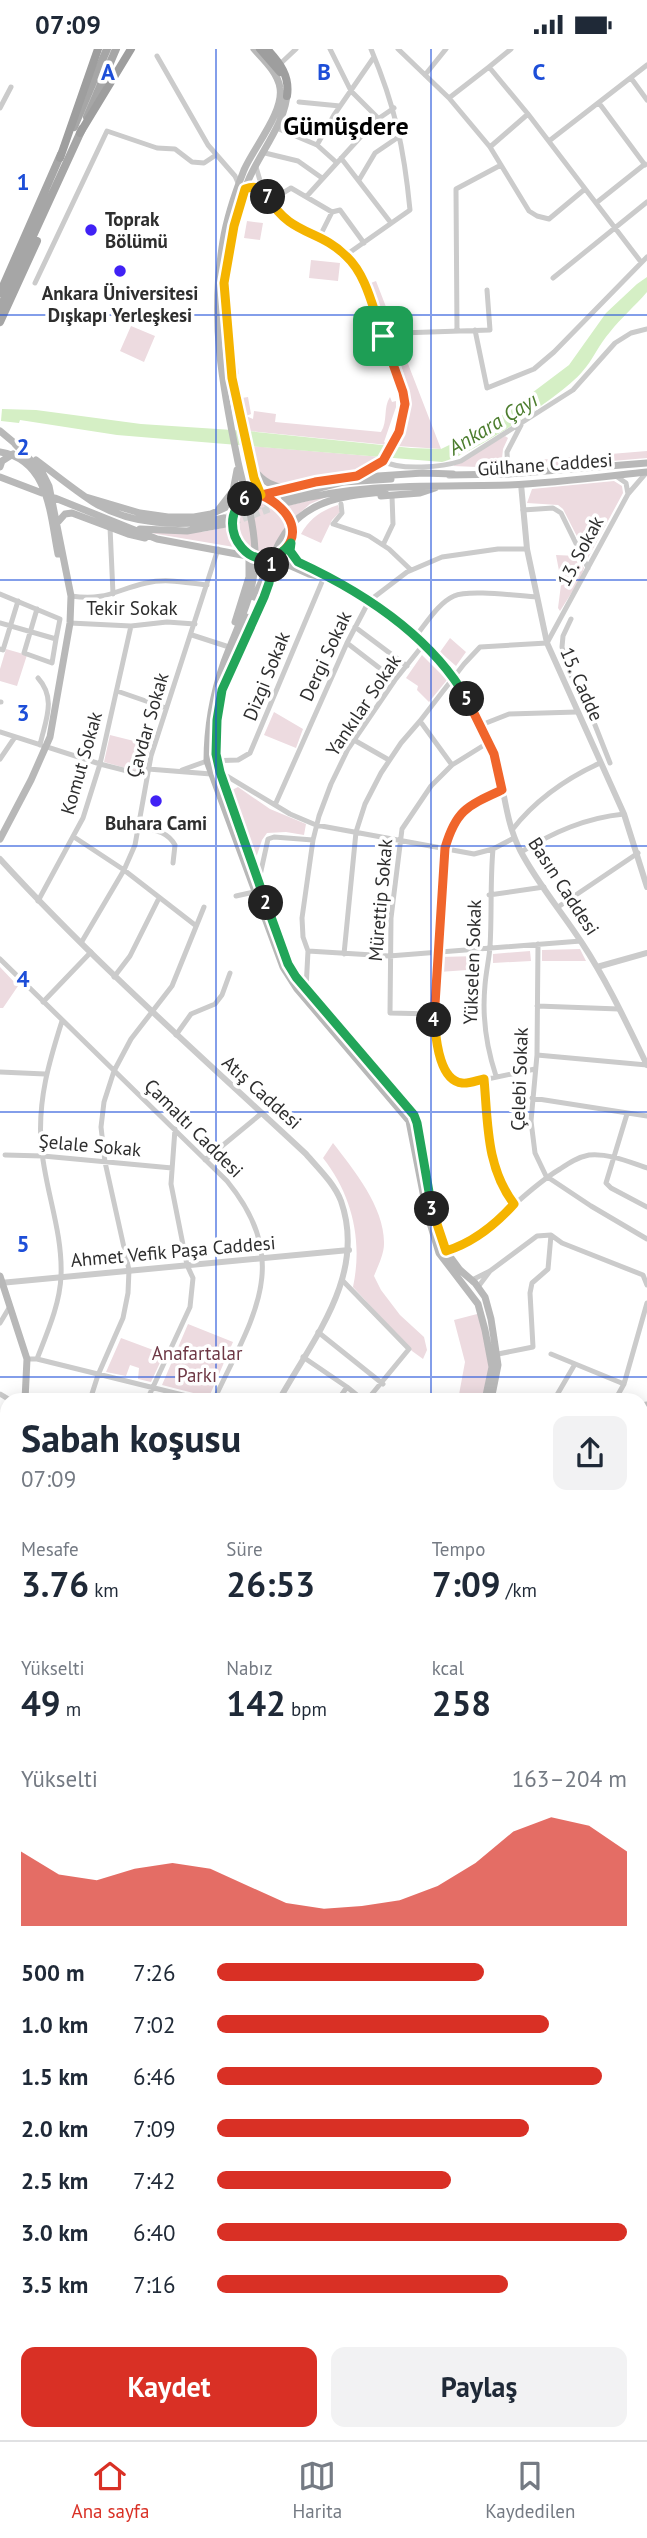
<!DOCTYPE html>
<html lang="tr">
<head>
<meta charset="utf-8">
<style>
  body { margin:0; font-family:"PT Sans",sans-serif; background:#f2f2f3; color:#1f2937; height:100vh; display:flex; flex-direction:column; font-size:26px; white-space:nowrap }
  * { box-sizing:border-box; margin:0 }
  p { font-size:23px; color:#747a83 }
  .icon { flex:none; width:38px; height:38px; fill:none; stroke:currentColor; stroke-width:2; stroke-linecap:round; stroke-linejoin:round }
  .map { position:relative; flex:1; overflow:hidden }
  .drawer { position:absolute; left:0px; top:1344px; width:648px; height:1048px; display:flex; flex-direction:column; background:#fff; border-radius:21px 21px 0 0; box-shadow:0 4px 18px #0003 }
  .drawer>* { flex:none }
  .pin { position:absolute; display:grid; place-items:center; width:60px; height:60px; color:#fff; margin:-30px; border-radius:14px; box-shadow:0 4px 10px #0006 }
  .km { position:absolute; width:35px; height:35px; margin:-18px; border-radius:50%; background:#222; color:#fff; font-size:19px; line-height:35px; text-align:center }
  .round { display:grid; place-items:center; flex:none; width:74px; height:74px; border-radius:14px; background:#f2f2f3 }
  .head { display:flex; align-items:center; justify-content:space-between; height:119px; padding:0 21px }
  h1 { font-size:38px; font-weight:600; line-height:52px }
  .figures { display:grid; grid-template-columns:repeat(3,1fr); gap:10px; height:119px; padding:7px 21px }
  .figures div { display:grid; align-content:center }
  .figures b { font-size:35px; font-weight:600 }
  .figures small { font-size:19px; font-weight:400 }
  .figures p { font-size:19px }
  .chart { height:196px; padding:14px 21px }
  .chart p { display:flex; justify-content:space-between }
  .chart svg { width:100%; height:126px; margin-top:7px; fill:#d93025; opacity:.7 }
  .action { display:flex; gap:14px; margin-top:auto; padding:14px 21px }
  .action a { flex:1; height:80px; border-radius:14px; background:#d93025; color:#fff; font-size:28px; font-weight:600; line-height:80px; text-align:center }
  .action a+a { background:#f2f2f3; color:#1f2937 }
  ul { padding:0 21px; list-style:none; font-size:23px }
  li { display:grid; grid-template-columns:112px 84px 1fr; align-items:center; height:52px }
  li i { height:18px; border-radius:9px; background:#d93025 }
  .status { display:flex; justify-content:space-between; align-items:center; height:49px; padding:0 35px; background:#fff; direction:ltr }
  .status svg { height:19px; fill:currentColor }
  .menu { display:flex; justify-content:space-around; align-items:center; height:98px; border-top:2px solid #e0e1e3; background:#fff; font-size:19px; color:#747a83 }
  .menu a { display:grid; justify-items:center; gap:4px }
  .menu .selected { color:#d93025 }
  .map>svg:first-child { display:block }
</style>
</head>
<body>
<div class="status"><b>07:09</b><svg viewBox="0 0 49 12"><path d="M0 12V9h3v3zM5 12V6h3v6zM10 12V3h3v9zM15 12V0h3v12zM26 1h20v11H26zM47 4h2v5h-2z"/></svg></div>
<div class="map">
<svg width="647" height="2391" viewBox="0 0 647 2391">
  <rect width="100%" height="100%" fill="#fff"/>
  <path fill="#eddbe0" d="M247,172L263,174L260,191L244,189Z
    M311,211L340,214L338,232L309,229Z
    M376,232L441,400L397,397C403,386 409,374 410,361C412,330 380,265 368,235Z
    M131,277L155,287L144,313L120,302Z
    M231,294H234L239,325L237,326L242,349L248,348L251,365L246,367L253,370L254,362L276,365L275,373L381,383C388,372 383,358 390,348L392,353L396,352V358L384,393L388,396L248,382Z
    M505,387L508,389L503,400L501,419L453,417Z
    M250,397L382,408L354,423L283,436L269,432L257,420Z
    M647,402V409L519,420L513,413Z
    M614,432L622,437L623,444L588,509L563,460L558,456L527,454L532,440Z
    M328,447L310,455L294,469L287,457Z
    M253,452C280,453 296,482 277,503C240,517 235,484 242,457Z
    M338,456L340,463L332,471L321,494L301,485C309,470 322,461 338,456Z
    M228,478L234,498L151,484L202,483Z
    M556,506L577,507L584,519L581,529L560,562L558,559L562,528L560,527Z
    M450,589L466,603L456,617L440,603Z
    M6,600L27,606L17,637L0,632V620Z
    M422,606L447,631L429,653L417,641L418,637L406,629Z
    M274,663L303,680L296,699L264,686Z
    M110,686L150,696L145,720L140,723L104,713Z
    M238,738L270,760L306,775L304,786L286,783L267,784L262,791L255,812L232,741Z
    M580,900L586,912H542V901Z
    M530,902L531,912L493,914V905Z
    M479,907L481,920L439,923V908Z
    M0,918L18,937L3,959H0Z
    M333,1094C354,1121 385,1159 384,1195C384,1205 378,1217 374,1227L381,1241L400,1266L424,1288L427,1301L423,1310L412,1302L353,1238C363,1191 352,1146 323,1109Z
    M481,1264L491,1319L485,1351H458L465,1313L454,1271Z
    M188,1275L233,1293L209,1348L162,1336Z
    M121,1289L164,1305L151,1333L138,1330L139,1319L130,1316L126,1327L106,1323Z
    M245,2385H292L300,2391H244Z"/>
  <path fill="#d5efc5" d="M647,228V243C635,257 621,269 610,283C599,295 593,311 582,323C563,346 471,406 442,413L117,386L20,371L19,374L1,372L2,360L36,361L141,375L248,382L411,399L441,400L474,384L504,365L569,316L606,264L637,235Z"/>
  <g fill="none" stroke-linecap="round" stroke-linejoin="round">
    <path stroke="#d5d5d5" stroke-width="7" stroke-dasharray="7 3.5" stroke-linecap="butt" d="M224,469L284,448
      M233,473L286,454
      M3,1906H7"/>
    <path stroke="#cbcbcb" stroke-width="5" d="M330,0L351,42L378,69
      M398,0L449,49L490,98L529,162L537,167L549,170L585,140
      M157,7L208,96L235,127L239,136
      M280,15L296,0
      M489,18L511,0
      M425,26L446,0
      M631,29L647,51
      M449,49L489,18L528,65
      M299,53L340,57
      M599,54L645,116
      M0,59L11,38
      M279,80L317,96L336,113
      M549,92L647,16
      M317,96L334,66L374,8
      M490,98L528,65L641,213
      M265,104L298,112L322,129
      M341,109L391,174
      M256,118L261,135L281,168L346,206L359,224L403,343L404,367L393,397L383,412L357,427
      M359,131L375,104L400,87
      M245,140L255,138L264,142
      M306,148L375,72L394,59
      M270,152L291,139L332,163L340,161L364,194
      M596,154L645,115
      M319,189L332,163
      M346,206L410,161C404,99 395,57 371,0
      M553,229L647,153
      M35,234L107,82L157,99L175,100L192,113L204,114L216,106
      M475,281L487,339L534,320L554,303L647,208
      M457,282L456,140L501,116
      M400,284L490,281L487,241
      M383,412C400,422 443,418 461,412L573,341L615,294L631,284L647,280
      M508,425L507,403L521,376
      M616,427L626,434L628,445
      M341,455L342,464L333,475L369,487L389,500L411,521
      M523,461L553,459L561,464L588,519
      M110,478L113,545
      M383,496L393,475L392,447
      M0,545L60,570L56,590L0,574
      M71,547C107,552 115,541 146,534C167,529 187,534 207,536
      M37,560L24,604L52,614L56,590
      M571,570L563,587L562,598L567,618L593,671L610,714
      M70,574L131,577L167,573L195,575
      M355,578L407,617
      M192,586L226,597
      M415,588C426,575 438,554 454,547C469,540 518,547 537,548
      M347,594L395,631
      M0,600L3,601L18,552
      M38,629C57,650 45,672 40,696
      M117,642L166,659
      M0,653H1
      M420,672L452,716
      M481,676L509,665L577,663
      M0,683L100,715L147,727
      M354,691L389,711
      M0,710L15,688
      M148,720L211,725L220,723L290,765L316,776L474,805L493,800L514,789
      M182,721L207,712L238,711L250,704L324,528
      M502,741C467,757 456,761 445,799C442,845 423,983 444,1019C449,1027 455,1032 464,1035L535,1020
      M275,756L347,594L369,552L407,523L442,508L498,500H527
      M140,778C154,781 167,782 175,796L173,814
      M512,781C536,750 565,730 600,714
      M74,788L124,821L195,876
      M493,800C490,833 492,865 490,898C489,910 486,923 485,936C482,967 486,997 496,1027
      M521,803C554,783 585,769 624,765
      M259,831L268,790L274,788L313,791
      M489,846L544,838
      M236,847L254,843
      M38,852L83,769L100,715L131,577
      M558,858L638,804
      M81,894L124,821L135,796L151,707L218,500
      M538,895L537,1006L531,1072L535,1104L546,1127L591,1157L647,1190
      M308,902L389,907L581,892
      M344,905L356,783L365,755L381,724L401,694L420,672L464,615L480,598L547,594L628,445L647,423
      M0,910L227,1132C294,1214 252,1269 214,1351
      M114,928L130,907L159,849
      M306,940L308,902L303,888L302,869L313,791L319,767L331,735L348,700L395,631L423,596
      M43,953L91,903
      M537,957L619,960
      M434,965L390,964L391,869L402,780L431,737L452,716L489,693
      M176,986L191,965L215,955L222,946L230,924
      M537,1006L647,1016
      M0,1023L45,1025
      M484,1030C488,1075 486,1117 514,1155
      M532,1049L647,1067
      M627,1065L606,1134L611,1139L647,1158
      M5,1106L43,1107L172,1119
      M205,1111L262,1064
      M446,1202C491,1187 519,1144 560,1120C569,1114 578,1108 589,1106C609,1104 629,1113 647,1119
      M472,1231L490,1222L537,1187L551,1186L562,1194L643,1226L647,1236
      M343,1232L409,1300L367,1351
      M478,1238L490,1222
      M0,1274L9,1259
      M318,1283L383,1335
      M498,1305L533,1298L530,1244L532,1234L548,1220L551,1186
      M551,1305L624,1335
      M303,1308L347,1338
      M27,1310H37L203,1351
      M37,1310C47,1284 60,1255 61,1227C63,1182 44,1138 41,1094C38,1050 49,1013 62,972
      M0,1345L10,1351
      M90,1351L98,1326L123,1269L128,1244L129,1221L105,1113L101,1078L104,1053L114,1022L131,990L172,937L204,858
      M147,1351L190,1258L193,1229L187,1216L171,1135L175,1080
      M338,1351L347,1338L363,1351
      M554,1351L575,1315
      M615,1351L624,1335L647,1254
      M640,1356L647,1355
      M640,1403L647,1402
      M0,1422L7,1426
      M640,1569L647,1567
      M0,1657H7
      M640,1683L647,1682
      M0,1714H7
      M0,1782H7
      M640,1835L647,1834
      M0,1898L7,1899
      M0,1911L7,1912
      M640,1947L647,1989
      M0,2040L7,2041
      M640,2094L647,2118
      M0,2133L7,2134
      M640,2153L647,2151
      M640,2176L647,2175
      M0,2257L7,2259
      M640,2293L647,2307
      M0,2376L7,2336
      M346,2385L353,2391
      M535,2385L542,2391
      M640,2385L647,2389
      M206,2391L207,2385
      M412,2391V2385"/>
    <path stroke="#cbcbcb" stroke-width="6" d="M521,435L527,500L547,594L624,765L647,838
      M324,528C401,564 463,623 493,704C505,735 504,770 520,801C537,834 562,863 582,894C607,932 627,975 647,1016
      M0,810C96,915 202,1008 306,1105C318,1119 334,1134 341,1152C367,1226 313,1290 279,1351
      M597,918L647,904
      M0,1234L349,1201
      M640,1443L647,1471
      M0,1593L7,1592
      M640,2041L647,2039
      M488,2391V2385"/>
    <path stroke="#b8b8b8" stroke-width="7" d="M254,0C264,11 278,24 280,39C284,63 254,98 244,121C235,144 227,167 223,192C210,272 222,335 238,413C245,445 256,478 255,512C254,548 236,580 224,613C213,645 207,678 207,712L283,918L297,940L409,1072L427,1164L439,1204L478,1255L485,1281L492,1318L485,1351
      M226,265L232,329L257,438C263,452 281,455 289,470C296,483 289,497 293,510L324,528
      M222,292C219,239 228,181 248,132C259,105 287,72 287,43
      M0,382L18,397
      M0,403C49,411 50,465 58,505
      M36,411C55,425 73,440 93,453C130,476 182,479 224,469
      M0,418L2,412L13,405
      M252,418C260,429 268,436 281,438
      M449,426L508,425L647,414
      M0,428L42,444
      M381,447L420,444L435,439
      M86,448L140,464L168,468H194L211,465L251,447L333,430L423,424L453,425
      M284,448L343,433L391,430
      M55,449L157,490L263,510C275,510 283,505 291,495
      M286,454C360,433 433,438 509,436C555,434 601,428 647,423
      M219,460L233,442L237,421
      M57,474L65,465L72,464L128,485L145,489
      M140,480L187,482L226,475
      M273,509L309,525L318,527
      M254,548C263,531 270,512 279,494C301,452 342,446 385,443
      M247,568C228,618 207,669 220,723L288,914L306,940L414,1066L432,1163L446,1202L460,1221L475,1234L485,1248L491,1270L498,1316L491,1351
      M235,573L249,528V506C220,486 242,466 241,440
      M227,631L269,534L272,515
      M0,790L31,731L50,688L70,574L71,547L49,437L42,423L15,395
      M0,1227L27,1310L25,1351
      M7,1487V1493
      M640,1727L647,1724
      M0,1902H4
      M0,1997L7,1981
      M640,2188L647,2207
      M77,2385V2391
      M83,2385V2391
      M150,2391L152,2385"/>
    <path stroke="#a6a6a6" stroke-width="8" d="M87,68L116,0
      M74,78L107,0
      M0,244L61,105
      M0,259L82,80
      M0,273L37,192"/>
    <path stroke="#9e9e9e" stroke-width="8" d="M260,0L280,23
      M267,0C280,14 290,27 287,47
      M80,84L131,0
      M60,109L98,0"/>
  </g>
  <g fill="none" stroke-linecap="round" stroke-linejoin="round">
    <defs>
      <path id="split-1" d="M272,516L273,509C308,490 291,459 261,446L315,433L357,427L383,412L399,383L405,355L403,343L383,287"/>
      <path id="split-2" d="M266,854L220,723L216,705L217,671L222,641L264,548L269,534L272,516"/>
      <path id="split-3" d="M266,854L288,915L296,928L414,1066L417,1074L432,1160"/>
      <path id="split-4" d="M432,1160L446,1202C472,1194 496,1175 514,1155C486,1118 488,1074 484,1030C478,1031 469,1035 462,1034C439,1032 436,989 434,971"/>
      <path id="split-5" d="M434,971L445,799C456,761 467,757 502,741L494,705L467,650"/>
      <path id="split-6" d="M245,450C210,476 256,539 291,494L290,502L298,513C363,543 430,586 467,650"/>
      <path id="split-7" d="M245,450L261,446L254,429L232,329L224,234L234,177L245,140C256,136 263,139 268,148"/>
      <path id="split-8" d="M268,148C290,187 320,180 346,207C367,226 373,261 383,287"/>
    </defs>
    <use href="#split-1" stroke="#fff" stroke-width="14"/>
    <use href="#split-2" stroke="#fff" stroke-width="14"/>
    <use href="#split-3" stroke="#fff" stroke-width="14"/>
    <use href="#split-4" stroke="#fff" stroke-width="14"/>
    <use href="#split-5" stroke="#fff" stroke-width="14"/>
    <use href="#split-6" stroke="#fff" stroke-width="14"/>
    <use href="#split-7" stroke="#fff" stroke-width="14"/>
    <use href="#split-8" stroke="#fff" stroke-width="14"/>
    <use href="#split-1" stroke="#f0652b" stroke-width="9"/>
    <use href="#split-2" stroke="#22a559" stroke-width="9"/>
    <use href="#split-3" stroke="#22a559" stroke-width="9"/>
    <use href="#split-4" stroke="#f5b400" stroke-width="9"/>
    <use href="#split-5" stroke="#f0652b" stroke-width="9"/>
    <use href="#split-6" stroke="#22a559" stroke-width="9"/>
    <use href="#split-7" stroke="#f5b400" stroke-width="9"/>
    <use href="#split-8" stroke="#f5b400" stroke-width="9"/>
  </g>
  <path fill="none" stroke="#1d4ed8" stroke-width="2" stroke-opacity="0.55" d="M216,0V1351M431,0V1351M0,266H647M0,531H647M0,797H647M0,1063H647M0,1328H647M0,1594H7M640,1594H647M0,1860H7M640,1860H647M0,2125H7M640,2125H647M216,2385V2391M431,2385V2391"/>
  <g fill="#4021f5" stroke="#fff" stroke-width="2.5">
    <circle cx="91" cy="181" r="7"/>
    <circle cx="120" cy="222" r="7"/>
    <circle cx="156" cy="752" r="7"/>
  </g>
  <g text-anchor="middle" stroke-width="7" stroke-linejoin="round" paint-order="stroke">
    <g font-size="19" font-weight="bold" fill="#2e2e2e" stroke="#fff">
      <text x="105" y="177" text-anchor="start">Toprak<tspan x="105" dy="22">Bölümü</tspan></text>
      <text x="120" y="251">Ankara Üniversitesi<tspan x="120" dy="22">Dışkapı Yerleşkesi</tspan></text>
      <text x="156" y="781">Buhara Cami</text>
    </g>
    <g font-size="19" fill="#2e2e2e" stroke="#fff">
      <text transform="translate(545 415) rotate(-4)" y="7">Gülhane Caddesi</text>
      <text transform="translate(580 502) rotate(-62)" y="7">13. Sokak</text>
      <text x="132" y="566">Tekir Sokak</text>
      <text transform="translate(325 607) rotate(-65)" y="7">Dergi Sokak</text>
      <text transform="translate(266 627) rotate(-68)" y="7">Dizgi Sokak</text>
      <text transform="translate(582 635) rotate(66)" y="7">15. Cadde</text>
      <text transform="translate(363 656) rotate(-56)" y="7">Yankılar Sokak</text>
      <text transform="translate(147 676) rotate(-74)" y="7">Çavdar Sokak</text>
      <text transform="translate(81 714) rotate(-74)" y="7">Komut Sokak</text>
      <text transform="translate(564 837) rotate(57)" y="7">Basın Caddesi</text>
      <text transform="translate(380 851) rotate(-85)" y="7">Mürettip Sokak</text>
      <text transform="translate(472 913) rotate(-88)" y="7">Yükselen Sokak</text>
      <text transform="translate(519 1030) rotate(-88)" y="7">Çelebi Sokak</text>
      <text transform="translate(262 1043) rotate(42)" y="7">Atış Caddesi</text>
      <text transform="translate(194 1079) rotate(45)" y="7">Çamaltı Caddesi</text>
      <text transform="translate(90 1096) rotate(5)" y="7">Şelale Sokak</text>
      <text transform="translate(173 1202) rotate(-5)" y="7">Ahmet Vefik Paşa Caddesi</text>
    </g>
    <g font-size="19" fill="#6e3845" stroke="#fff">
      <text x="197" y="1311">Anafartalar<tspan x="197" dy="22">Parkı</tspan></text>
    </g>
    <g font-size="21" font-style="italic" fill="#4c7d2e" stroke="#fff">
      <text transform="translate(493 375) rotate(-31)" y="7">Ankara Çayı</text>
    </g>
    <g font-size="26" font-weight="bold" fill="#000" stroke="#fff">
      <text x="346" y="86">Gümüşdere</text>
    </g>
  </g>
  <g font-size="23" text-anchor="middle" font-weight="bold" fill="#1d4ed8" stroke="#fff" stroke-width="7" stroke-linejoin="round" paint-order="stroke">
    <text x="108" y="31">A</text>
    <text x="324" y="31">B</text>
    <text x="539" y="31">C</text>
    <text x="23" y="141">1</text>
    <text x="23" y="406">2</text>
    <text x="23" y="672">3</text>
    <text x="23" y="938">4</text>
    <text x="23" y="1203">5</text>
  </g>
</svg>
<div class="pin" style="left:383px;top:287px;background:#1e9e55"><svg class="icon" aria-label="arrive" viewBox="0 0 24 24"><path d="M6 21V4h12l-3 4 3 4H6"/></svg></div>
<b class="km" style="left:272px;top:516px">1</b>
<b class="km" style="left:266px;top:854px">2</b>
<b class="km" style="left:432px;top:1160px">3</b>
<b class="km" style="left:434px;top:971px">4</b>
<b class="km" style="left:467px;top:650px">5</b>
<b class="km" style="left:245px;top:450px">6</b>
<b class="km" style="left:268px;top:148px">7</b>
<section class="drawer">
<div class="head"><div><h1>Sabah koşusu</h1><p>07:09</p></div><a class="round"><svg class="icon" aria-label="share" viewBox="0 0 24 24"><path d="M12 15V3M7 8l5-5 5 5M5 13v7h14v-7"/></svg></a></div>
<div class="figures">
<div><p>Mesafe</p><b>3.76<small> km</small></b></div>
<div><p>Süre</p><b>26:53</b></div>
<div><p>Tempo</p><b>7:09<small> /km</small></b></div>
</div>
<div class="figures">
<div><p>Yükselti</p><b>49<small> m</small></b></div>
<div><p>Nabız</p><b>142<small> bpm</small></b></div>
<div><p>kcal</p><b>258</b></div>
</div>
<div class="chart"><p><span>Yükselti</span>163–204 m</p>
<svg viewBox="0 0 160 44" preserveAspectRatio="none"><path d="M0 44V18L10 26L20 28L30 24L40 22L50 24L60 30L70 36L80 38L90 37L100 35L110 30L120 22L130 11L140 6L150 9L160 18V44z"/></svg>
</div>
<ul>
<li><b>500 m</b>7:26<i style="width:65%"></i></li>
<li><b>1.0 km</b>7:02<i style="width:81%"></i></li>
<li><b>1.5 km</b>6:46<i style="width:94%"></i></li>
<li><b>2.0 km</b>7:09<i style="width:76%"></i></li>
<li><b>2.5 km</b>7:42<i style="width:57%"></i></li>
<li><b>3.0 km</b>6:40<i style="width:100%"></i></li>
<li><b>3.5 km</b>7:16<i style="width:71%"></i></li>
</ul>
<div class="action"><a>Kaydet</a><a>Paylaş</a></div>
</section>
</div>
<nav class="menu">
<a class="selected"><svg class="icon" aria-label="home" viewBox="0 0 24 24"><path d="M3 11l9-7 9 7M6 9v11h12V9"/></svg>Ana sayfa</a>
<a><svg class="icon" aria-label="map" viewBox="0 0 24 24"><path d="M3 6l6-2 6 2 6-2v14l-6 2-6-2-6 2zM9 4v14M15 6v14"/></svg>Harita</a>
<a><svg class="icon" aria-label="saved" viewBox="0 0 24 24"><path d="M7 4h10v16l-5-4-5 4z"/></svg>Kaydedilen</a>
</nav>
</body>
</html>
